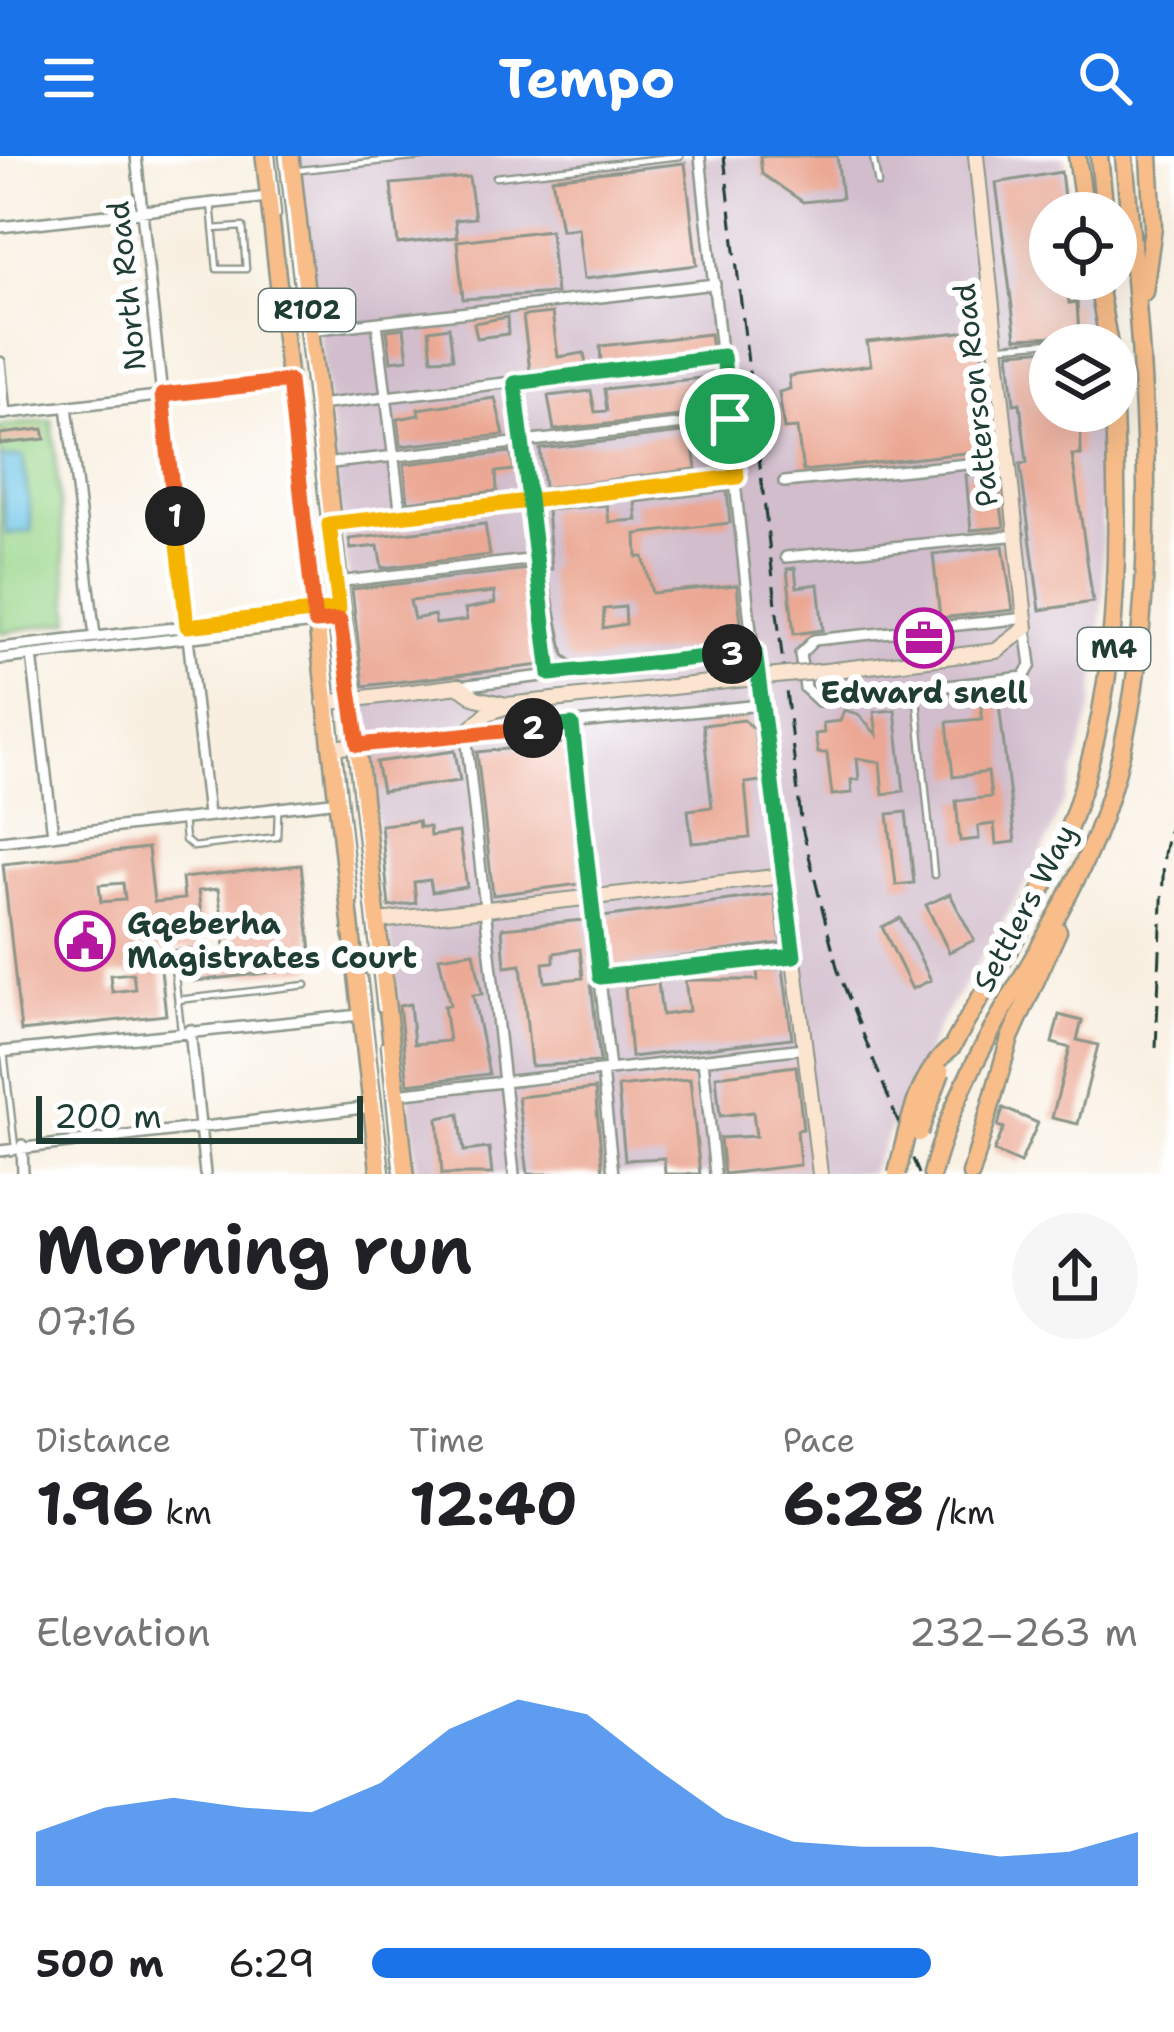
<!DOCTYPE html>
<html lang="en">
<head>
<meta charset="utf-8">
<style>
  body { margin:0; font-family:"Shantell Sans",sans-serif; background:#f6f6f6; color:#202124; height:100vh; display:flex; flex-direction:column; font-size:45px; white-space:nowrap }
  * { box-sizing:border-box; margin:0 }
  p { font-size:39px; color:#757577 }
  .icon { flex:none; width:66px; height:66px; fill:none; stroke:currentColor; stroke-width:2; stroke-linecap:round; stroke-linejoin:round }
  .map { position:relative; height:1018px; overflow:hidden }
  .side { display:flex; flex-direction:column; background:#fff; flex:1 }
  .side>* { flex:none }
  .fabs { position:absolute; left:1029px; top:36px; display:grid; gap:24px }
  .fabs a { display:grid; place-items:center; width:108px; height:108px; border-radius:50%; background:#fff; box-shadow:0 12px 48px #0002; font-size:60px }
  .scale { position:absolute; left:36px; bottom:30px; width:327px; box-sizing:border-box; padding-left:12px; border:6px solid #1f3d34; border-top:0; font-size:33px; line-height:42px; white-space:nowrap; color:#1f3d34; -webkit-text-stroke:9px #fff; paint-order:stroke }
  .pin { position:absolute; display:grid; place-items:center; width:102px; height:102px; color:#fff; margin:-51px; border:6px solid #fff; border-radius:50%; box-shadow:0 3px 12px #0007 }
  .km { position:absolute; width:60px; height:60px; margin:-30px; border-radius:50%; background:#222; color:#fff; font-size:33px; line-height:60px; text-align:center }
  .round { display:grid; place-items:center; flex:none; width:126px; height:126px; border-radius:63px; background:#f6f6f6 }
  .summary { display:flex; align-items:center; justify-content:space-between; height:204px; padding:0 36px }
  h1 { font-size:66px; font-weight:700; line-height:90px }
  .stats { display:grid; grid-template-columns:repeat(3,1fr); gap:18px; height:204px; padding:12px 36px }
  .stats div { display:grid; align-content:center }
  .stats b { font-size:60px; font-weight:700 }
  .stats small { font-size:33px; font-weight:400 }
  .stats p { font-size:33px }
  .chart { height:336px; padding:24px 36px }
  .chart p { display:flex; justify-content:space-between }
  .chart svg { width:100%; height:216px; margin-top:12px; fill:#1a73e8; opacity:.7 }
  ul { padding:0 36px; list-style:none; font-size:39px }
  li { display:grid; grid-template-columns:192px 144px 1fr; align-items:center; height:90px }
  li i { height:30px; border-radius:15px; background:#1a73e8 }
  header { display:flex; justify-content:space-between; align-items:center; height:156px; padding:0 36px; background:#1a73e8; color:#fff; font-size:54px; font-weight:700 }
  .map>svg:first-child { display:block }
</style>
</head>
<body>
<header><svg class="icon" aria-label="menu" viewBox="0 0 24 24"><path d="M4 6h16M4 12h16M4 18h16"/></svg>Tempo<svg class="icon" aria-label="search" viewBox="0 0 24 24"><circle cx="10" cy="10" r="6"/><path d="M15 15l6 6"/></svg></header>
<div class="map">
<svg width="1174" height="1018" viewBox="0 0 1174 1018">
  <rect width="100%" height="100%" fill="#fff"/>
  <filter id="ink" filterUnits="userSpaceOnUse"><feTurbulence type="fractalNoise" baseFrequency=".00833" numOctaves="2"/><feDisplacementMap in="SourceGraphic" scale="24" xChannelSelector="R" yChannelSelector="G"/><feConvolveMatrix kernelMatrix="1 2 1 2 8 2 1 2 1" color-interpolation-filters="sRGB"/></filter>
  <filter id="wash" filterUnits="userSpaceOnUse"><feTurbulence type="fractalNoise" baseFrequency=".004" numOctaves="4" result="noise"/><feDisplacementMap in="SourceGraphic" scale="48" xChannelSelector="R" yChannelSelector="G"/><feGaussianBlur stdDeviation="2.7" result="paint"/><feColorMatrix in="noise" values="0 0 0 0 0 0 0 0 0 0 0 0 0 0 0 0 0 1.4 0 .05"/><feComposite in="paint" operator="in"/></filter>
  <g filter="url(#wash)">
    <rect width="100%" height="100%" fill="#f8efe0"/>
    <path fill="#d1bdcc" d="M299,0H1064L1073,57H1050V123H1083L1094,189H1050V255H1099L1104,436L1093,549L1072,625L1036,712L938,871L870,1018H418Z"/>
    <path fill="#99d68b" stroke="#5c8a60" stroke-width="3" d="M52,264C59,333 64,399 71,465L0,477V270Z"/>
    <path fill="#6ac4e8" stroke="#44808e" stroke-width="3" d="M23,300L32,375L6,378L0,302Z"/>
    <g id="blocks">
      <path fill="#eba793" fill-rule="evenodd" d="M760,0H837L842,42L803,46L762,18Z
        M685,7L697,109L584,123L578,72L561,74L552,22Z
        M1061,16L1066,57H1050V123H1066L1069,147L1077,146L1079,179L1016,182L996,27Z
        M469,21L475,62L455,64L457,81L398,88L391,28Z
        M550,74L556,137L463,143L457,85Z
        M552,157L558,201L584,197L586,208L530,215L523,160Z
        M507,161L508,178L477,182L474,167Z
        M449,171L453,202L432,203L429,174Z
        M404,172L408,203L391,205L387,174Z
        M980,174L992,294L803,315L797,272L784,273L779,236L790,233L789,220L871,209L867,186Z
        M710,178L712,193L601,206L600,190Z
        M1050,193V255H1080L1081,299H1072L1093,446L1040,454L1020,308L1027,307L1020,247L1014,248L1009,196Z
        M701,222L708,257L554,274L548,240L591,235L595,256L607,255L604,233Z
        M495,242L504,279L401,290L398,263L419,259L418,253Z
        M43,273L45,283L0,288V278Z
        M691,276L696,313L544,332L540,293Z
        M511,296L514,314L496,316L497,335L408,346L404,308Z
        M996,315L1004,371L971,374L966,319Z
        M727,335L730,367L636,378L637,401H643L652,437L737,429L743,487L574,507L564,499L547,414L552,413L547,354L607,349L609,366L637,364L635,346ZM625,451L626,468L603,472L604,453Z
        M485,368L490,399L382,412L378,390L351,393L349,383Z
        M1003,390L1013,454L940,462L933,398Z
        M795,412L797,431L818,428L823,474L794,478L787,413Z
        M529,413L541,509L363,530L352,433ZM494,436L495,447L465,453L467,464L436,468L434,459L414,463L410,445Z
        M999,547L1015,686L996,688L994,668L978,670L979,683L960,685L956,645L991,641L988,616L953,621L947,566L982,563L981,549Z
        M844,554L858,558L877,579L874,556L895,554L904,635L883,638L880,606L857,602L859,623L851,624L852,637L832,639L827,597H818L815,578L824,577L823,567L840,565Z
        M744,564L754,573L761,625L745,627L750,682L692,687L688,654L712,651L703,569Z
        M565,587L580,728L493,739L477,596Z
        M455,595L460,625L382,635L376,606Z
        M906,656L914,727L896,729L888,658Z
        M418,665L419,671H429L430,680L459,676L467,731L432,736L430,724L414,726L416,747L389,751L381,669Z
        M148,692L154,746L184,743L182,722L301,709L313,812L194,825L190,793L159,796L166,859L21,875L3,708ZM123,727L125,744L101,746L99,729ZM218,733L222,763L202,766L198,735ZM223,775L227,806L206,809L203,777ZM133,817L135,833L112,836L110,819Z
        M774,738L781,787L608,811L602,761Z
        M950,738L974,784L949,796L926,749Z
        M900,762L931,824L912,833L882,771Z
        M584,764L600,906L531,910L521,809L505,811L502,772ZM580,793L583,822L545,826L543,807L554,806V797Z
        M474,796L482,838L473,839L489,918L408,928L399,850L410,848L414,888L449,885L444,850L450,849L439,801Z
        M783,812L792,882L631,901L625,831L658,827L662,859L689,855L685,824H758L757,815Z
        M1059,859L1082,865L1077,884L1098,889L1078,968L1052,962L1070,892L1052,887Z
        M796,910L803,973L797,974L800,1009L724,1018L720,982L756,980L753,956L720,960L716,920Z
        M690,923L700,1018H665L664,1002L625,1004L618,931Z
        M595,933L603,1018H528L518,941Z
        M1003,952L1038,967L1020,1007L994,995L1004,972L998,970Z
        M459,958L464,995L489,992L492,1018H442L438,962Z"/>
    </g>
  </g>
  <g filter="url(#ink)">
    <use href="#blocks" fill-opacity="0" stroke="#8c968a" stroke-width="3"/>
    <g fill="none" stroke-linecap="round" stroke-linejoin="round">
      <defs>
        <path id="lane" d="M272,0L278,59
          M282,0L345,543
          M873,0L878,28
          M300,14L431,0
          M496,21L680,0
          M211,47L217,113H246L243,71L213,73
          M1003,190L1075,184
          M325,469L355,744
          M916,533L934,719
          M351,596L380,853
          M183,663L185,684L193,691L277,681L278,655
          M173,802L181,874
          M364,821L387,1018
          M178,844L306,829
          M384,888L397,1018
          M4,896L15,991"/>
        <path id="street" d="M136,0L187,470
          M700,0L756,522L784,720
          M0,71L268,41
          M377,167L401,360
          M309,174L715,128
          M0,206L5,258
          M515,227L551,518
          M318,249L723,201
          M67,250L95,480
          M0,258L289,225
          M323,308L731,263
          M784,326L1009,304
          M329,368L737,321
          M786,401L1019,379
          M336,426L537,403
          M1026,462L814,484L800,498L805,532L819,545L1024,521L1031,509L1026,472
          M188,481L208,659
          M0,492L339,453
          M32,499L53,679
          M0,503L340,464
          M459,530L755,495
          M572,569L610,914
          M0,685L339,645
          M600,821L794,800
          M190,874L205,1018
          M0,896L360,859
          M703,904L715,1018
          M602,915L613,1018
          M396,938L805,892
          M22,989L23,1018
          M0,995L372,951
          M514,1018L466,578L761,549"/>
        <path id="secondary" d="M826,515L996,495L1026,472L976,0
          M324,547L459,530L476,542L507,549L727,525
          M331,592L466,578L486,558L507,550
          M378,765L784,720L820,1018"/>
        <path id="primary" d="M264,0L379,1018
          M291,0L406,1018"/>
        <path id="highway" d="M1077,0L1085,57
          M1099,0L1105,57
          M1097,123L1109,189
          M1144,136L1153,71L1149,0
          M952,891C984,832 1023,776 1051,715C1120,566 1120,416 1114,255
          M932,1018C963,895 1046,799 1094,684C1174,487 1143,210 1124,0
          M971,1018L1010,882L1058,775"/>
      </defs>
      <use href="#lane" stroke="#8c968a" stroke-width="9"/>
      <use href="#street" stroke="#8c968a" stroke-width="14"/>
      <use href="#secondary" stroke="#8c968a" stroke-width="18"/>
      <use href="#primary" stroke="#8c968a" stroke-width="20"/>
      <use href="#highway" stroke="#8c968a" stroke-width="21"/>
      <use href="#lane" stroke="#fff" stroke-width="4.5"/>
      <use href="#street" stroke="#fff" stroke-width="9"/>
      <use href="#secondary" stroke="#fce5d0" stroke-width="14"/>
      <use href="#primary" stroke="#f8bd89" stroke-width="15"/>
      <use href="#highway" stroke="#f8bd89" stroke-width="16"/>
      <path stroke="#1f3d34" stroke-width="3" stroke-dasharray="18 9" stroke-linecap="butt" d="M724,0L802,672L838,815L919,1018
        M1156,892L1164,698L1174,650"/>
      <defs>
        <path id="secondary-bridge" d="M727,525L826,515"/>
        <path id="highway-bridge" d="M919,977L941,916
          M897,1018C907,976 916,919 952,891"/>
      </defs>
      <use href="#secondary-bridge" stroke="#8c968a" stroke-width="18" stroke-linecap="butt"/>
      <use href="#highway-bridge" stroke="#8c968a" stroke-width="21" stroke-linecap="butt"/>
      <use href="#secondary-bridge" stroke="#fce5d0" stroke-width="14"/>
      <use href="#highway-bridge" stroke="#f8bd89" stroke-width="16"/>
    </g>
  </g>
  <g fill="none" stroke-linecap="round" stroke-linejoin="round" filter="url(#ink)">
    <defs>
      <path id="split-1" d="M175,360L187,470L339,453L329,368L737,321L730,263"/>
      <path id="split-2" d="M175,360L162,239L289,225L315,466L340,464L358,589L533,572"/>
      <path id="split-3" d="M533,572L572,569L600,821L794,800L755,495L732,498"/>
      <path id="split-4" d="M730,263L723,200L515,227L550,518L732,498"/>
    </defs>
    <use href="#split-1" stroke="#fff" stroke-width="24"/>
    <use href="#split-2" stroke="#fff" stroke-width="24"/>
    <use href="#split-3" stroke="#fff" stroke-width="24"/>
    <use href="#split-4" stroke="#fff" stroke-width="24"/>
    <use href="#split-1" stroke="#f5b400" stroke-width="15"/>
    <use href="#split-2" stroke="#f0652b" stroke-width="15"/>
    <use href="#split-3" stroke="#22a559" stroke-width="15"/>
    <use href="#split-4" stroke="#22a559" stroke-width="15"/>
  </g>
  <defs>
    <symbol id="office-ring" viewBox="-11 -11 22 22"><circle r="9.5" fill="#fff" stroke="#b5179e" stroke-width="1.5"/><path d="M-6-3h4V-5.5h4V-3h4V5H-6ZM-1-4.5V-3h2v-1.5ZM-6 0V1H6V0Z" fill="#b5179e"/></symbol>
    <symbol id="civic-ring" viewBox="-11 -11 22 22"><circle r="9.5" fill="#fff" stroke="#b5179e" stroke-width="1.5"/><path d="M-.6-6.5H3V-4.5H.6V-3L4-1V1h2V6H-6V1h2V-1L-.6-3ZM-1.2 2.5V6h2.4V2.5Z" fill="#b5179e"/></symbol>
  </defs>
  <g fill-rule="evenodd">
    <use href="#office-ring" x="891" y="449" width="66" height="66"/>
    <use href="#civic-ring" x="52" y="752" width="66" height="66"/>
  </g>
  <g text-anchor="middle" stroke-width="12" stroke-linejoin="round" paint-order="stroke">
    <g fill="#fff" stroke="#627771" stroke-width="3">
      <rect x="259" y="133" width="96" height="42" rx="9"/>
      <rect x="1078" y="472" width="72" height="42" rx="9"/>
    </g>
    <g font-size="27" font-weight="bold" fill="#1f3d34">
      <text x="307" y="163">R102</text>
      <text x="1114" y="502">M4</text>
    </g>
    <g font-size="30" fill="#1f3d34" stroke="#fff">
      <text transform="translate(127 130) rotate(-96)" y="10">North Road</text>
      <text transform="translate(976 239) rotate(-96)" y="10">Patterson Road</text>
      <text transform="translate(1025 752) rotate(-62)" y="10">Settlers Way</text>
    </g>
    <g font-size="30" font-weight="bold" fill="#1f3d34" stroke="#fff">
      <text x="924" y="547">Edward snell</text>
      <text x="127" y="778" text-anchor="start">Gqeberha<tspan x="127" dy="34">Magistrates Court</tspan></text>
    </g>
  </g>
</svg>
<div class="fabs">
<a><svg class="icon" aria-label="locate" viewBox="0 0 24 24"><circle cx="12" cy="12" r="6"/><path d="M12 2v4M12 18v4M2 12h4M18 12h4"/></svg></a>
<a><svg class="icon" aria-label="layers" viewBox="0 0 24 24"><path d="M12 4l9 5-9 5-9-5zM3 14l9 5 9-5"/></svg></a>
</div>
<div class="scale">200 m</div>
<div class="pin" style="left:730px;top:263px;background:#1e9e55"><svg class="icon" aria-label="arrive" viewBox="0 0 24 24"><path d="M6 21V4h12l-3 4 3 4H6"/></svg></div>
<b class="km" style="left:175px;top:360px">1</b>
<b class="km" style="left:533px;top:572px">2</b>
<b class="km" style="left:732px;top:498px">3</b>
</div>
<section class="side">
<div class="summary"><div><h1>Morning run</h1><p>07:16</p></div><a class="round"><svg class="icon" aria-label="share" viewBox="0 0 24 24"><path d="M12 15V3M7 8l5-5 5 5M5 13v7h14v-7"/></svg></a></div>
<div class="stats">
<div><p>Distance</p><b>1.96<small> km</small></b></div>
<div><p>Time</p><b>12:40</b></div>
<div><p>Pace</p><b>6:28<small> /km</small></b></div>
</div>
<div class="chart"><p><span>Elevation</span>232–263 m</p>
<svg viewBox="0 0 160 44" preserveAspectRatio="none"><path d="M0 44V33L10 28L20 26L30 28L40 29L50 23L60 12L70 6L80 9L90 20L100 30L110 35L120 36L130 36L140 38L150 37L160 33V44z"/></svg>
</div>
<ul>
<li><b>500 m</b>6:29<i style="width:73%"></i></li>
</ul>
</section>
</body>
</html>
